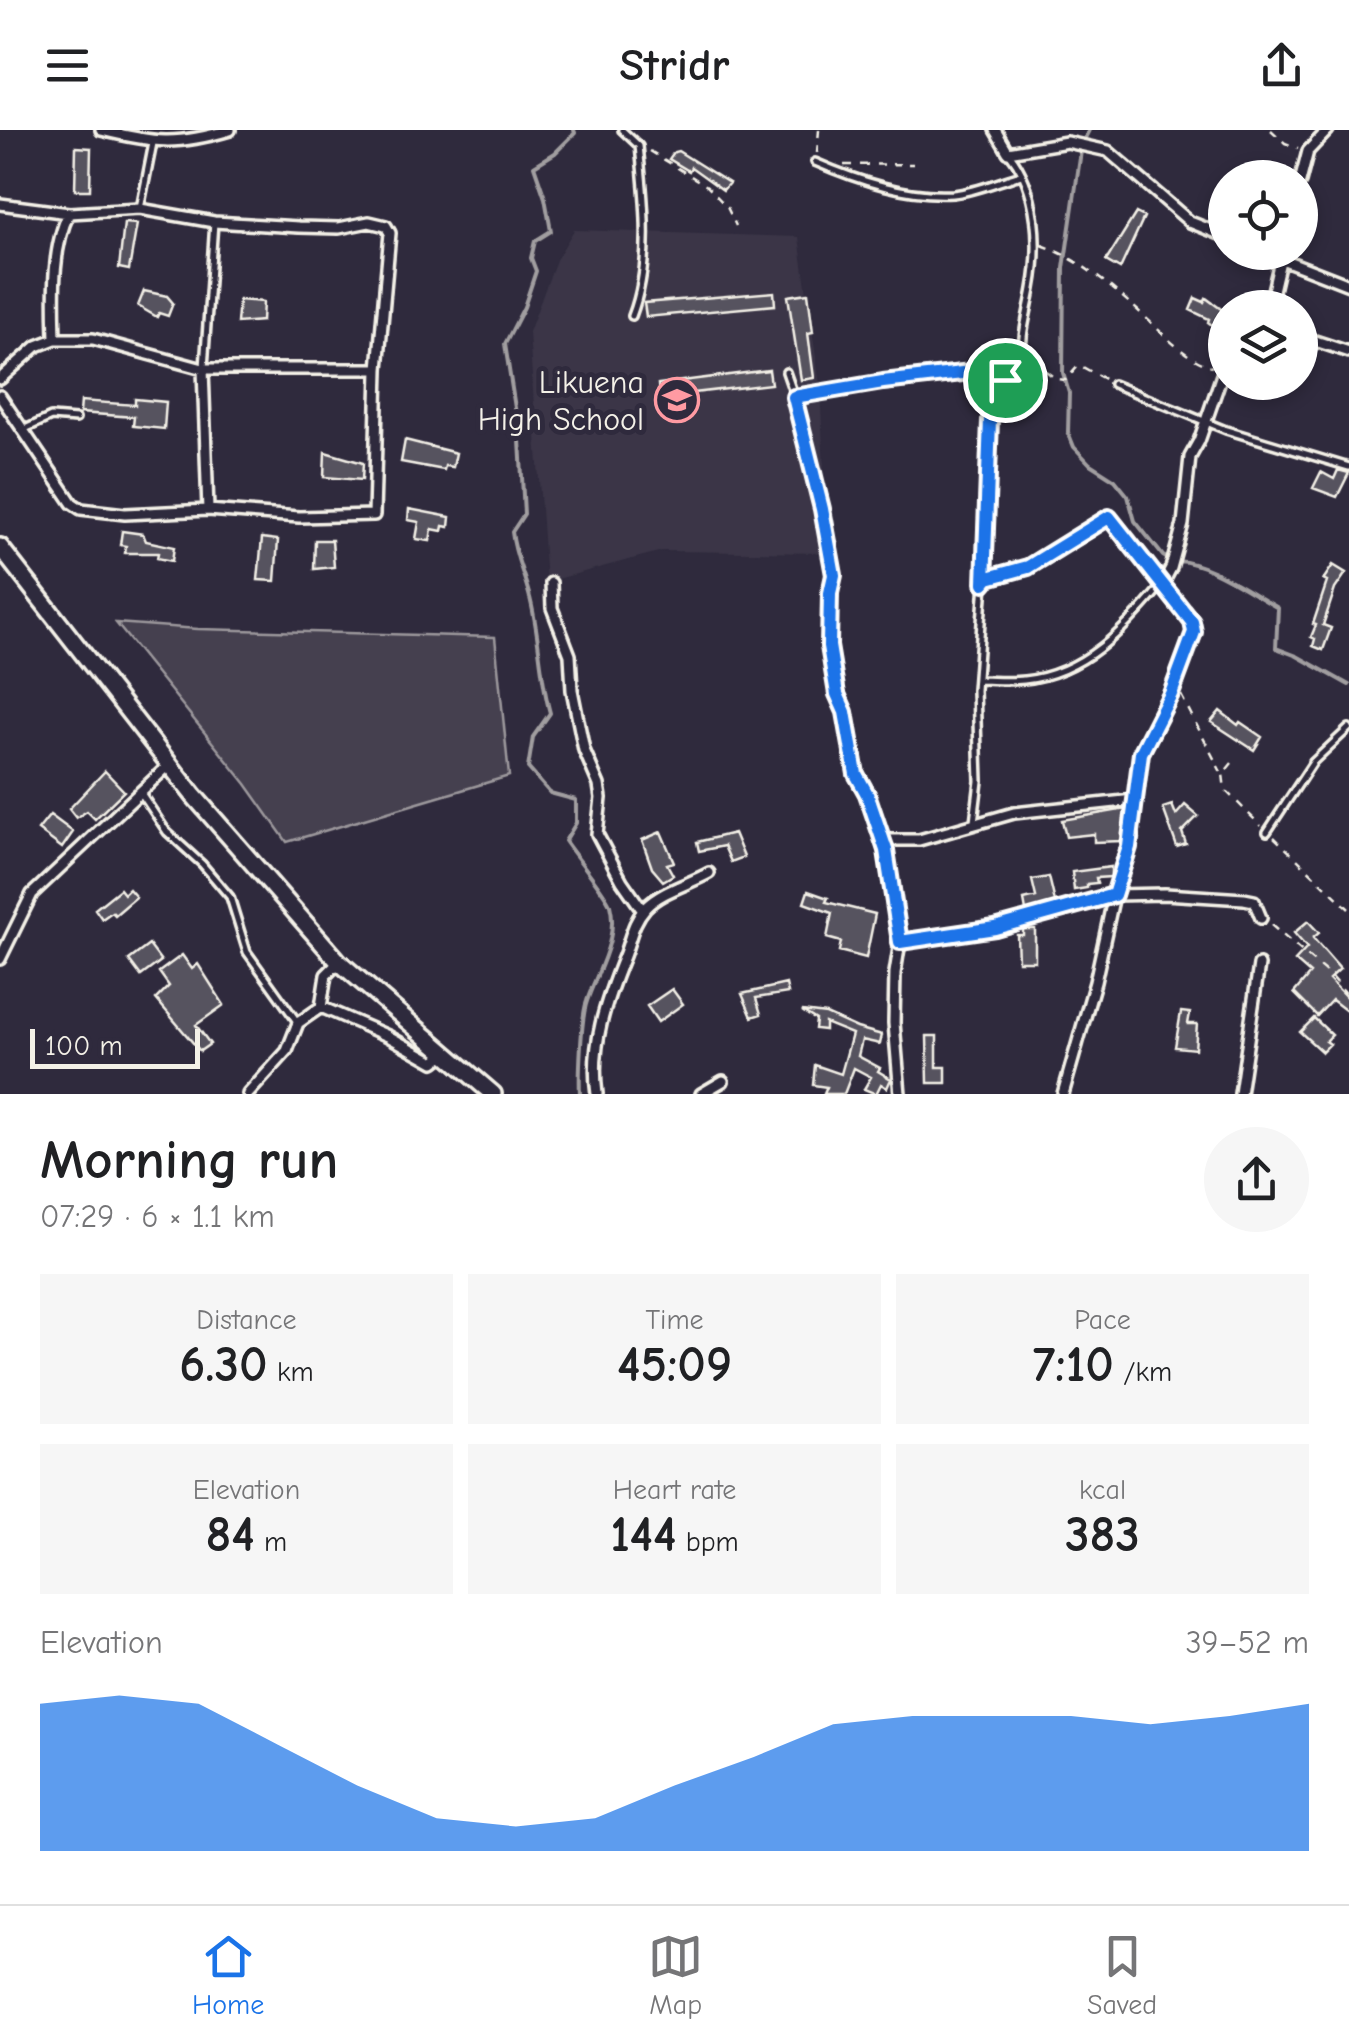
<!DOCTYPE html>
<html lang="en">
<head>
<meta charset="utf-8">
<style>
  body { margin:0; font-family:"Comic Neue",sans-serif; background:#f6f6f6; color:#202124; height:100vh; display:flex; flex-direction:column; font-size:38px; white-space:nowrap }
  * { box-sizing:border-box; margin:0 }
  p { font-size:32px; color:#757577 }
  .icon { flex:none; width:55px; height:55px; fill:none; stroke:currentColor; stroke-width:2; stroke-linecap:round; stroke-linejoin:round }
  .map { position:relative; height:964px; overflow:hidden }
  .sheet { display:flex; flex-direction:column; background:#fff; flex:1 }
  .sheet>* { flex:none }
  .buttons { position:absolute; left:1208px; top:30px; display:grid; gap:20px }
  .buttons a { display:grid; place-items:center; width:110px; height:110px; border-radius:50%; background:#fff; box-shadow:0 5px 15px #0003; font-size:50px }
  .scale { position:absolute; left:30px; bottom:25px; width:170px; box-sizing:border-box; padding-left:10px; border:5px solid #f4f1e8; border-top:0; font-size:28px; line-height:35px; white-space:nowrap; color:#f4f1e8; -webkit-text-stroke:8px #2f2a3d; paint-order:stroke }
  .pin { position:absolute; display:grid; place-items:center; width:85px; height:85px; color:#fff; margin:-42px; border:5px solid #fff; border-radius:50%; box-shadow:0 2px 10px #0007 }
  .round { display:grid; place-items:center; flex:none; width:105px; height:105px; border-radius:52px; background:#f6f6f6 }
  .overview { display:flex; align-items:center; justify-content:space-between; height:170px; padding:0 40px }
  h1 { font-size:55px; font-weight:800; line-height:75px }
  .stats { display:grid; grid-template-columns:repeat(3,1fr); gap:15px; height:170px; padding:10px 40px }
  .stats div { display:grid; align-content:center; border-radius:0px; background:#f6f6f6; text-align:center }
  .stats b { font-size:50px; font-weight:800 }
  .stats small { font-size:28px; font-weight:400 }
  .stats p { font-size:28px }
  .chart { height:280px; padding:20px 40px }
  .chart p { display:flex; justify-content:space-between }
  .chart svg { width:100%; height:180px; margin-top:10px; fill:#1a73e8; opacity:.7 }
  header { display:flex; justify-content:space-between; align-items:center; height:130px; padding:0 40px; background:#fff; font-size:45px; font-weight:800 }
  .tabs { display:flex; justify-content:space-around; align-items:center; height:140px; border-top:2px solid #e0e0e0; background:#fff; font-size:28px; color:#757577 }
  .tabs a { display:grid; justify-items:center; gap:5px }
  .tabs .on { color:#1a73e8 }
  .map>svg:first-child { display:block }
</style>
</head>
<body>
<header><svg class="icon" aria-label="menu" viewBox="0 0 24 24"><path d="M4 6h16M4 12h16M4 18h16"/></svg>Stridr<svg class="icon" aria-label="share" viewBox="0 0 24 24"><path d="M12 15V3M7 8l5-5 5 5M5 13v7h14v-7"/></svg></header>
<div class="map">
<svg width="1349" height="964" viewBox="0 0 1349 964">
  <rect width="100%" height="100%" fill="#2f2a3d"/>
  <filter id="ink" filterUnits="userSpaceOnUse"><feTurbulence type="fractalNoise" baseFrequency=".01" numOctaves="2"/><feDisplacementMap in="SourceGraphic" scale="20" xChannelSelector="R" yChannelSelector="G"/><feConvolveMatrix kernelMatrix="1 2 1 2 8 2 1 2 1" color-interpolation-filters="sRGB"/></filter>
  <g filter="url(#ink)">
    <path fill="#3b3647" d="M574,100L799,107L820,256L828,423L662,421L546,452L529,202L556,130Z"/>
    <path fill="#454050" stroke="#9c989c" stroke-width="2.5" d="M116,493L198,499L495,507L509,646L287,712L246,654Z"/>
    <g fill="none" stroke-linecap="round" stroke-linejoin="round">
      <path stroke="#a19ea0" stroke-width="4" d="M574,0L575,3L555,23L534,36L545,68L551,101L535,111L531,128L536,141L524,177L505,214L520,310L524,384L512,402C515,427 523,441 529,464C540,503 539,544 550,583L533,607L528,638L550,663L576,670V693L565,711C575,726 606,763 610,775C619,809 597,841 587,871C581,887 579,946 580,964
        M1089,0L1082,14L1064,138L1063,243L1069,263L1068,302L1074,317L1090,334L1115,350L1128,366L1135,391L1163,426L1173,432C1199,426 1252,464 1278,478L1276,518L1297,526L1349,555"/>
    </g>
    <path fill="#56525f" stroke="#f4f1e8" stroke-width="2.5" d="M76,17L91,18L90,60H75Z
      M678,21L729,53L723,60L691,37L689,41L669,29L674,22Z
      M1136,83L1144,87L1120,139L1106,131Z
      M124,93L137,94L129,140L119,138Z
      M144,161L167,166L173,173L168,186L159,183L157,187L138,176Z
      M774,162L775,175L646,187L644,173Z
      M808,163L813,202L808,203L814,248L801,250L788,166Z
      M1195,168L1204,172L1206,168L1225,182V205L1208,192L1209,189L1190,180Z
      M239,170L263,172L262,191L237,193Z
      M769,240L771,254L659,267L658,254Z
      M135,269L166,272L164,299L133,296L134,287L80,283L81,271L135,275Z
      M405,310L456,323L453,337L445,336L444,340L401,332Z
      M325,322L363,333L362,350L324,347Z
      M1338,340L1349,343L1337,367L1313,358L1321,342L1334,349Z
      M409,379L450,387L449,397L443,396L442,401L432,399L430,411L416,409L419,392L408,390Z
      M122,401L143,404L146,411L174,417L172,431L157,428L158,423H125L126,416L120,415Z
      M262,408L278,410L275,451L258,450Z
      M315,410H332L334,437L314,439Z
      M1333,435L1346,443L1335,459L1323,495L1331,498L1323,520L1313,516L1315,509L1311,507L1316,495L1313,494L1327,452L1323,450Z
      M1220,581L1238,595L1240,592L1262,607L1254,620L1211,592Z
      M105,641L124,661L95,689L87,681L76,688L69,679Z
      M1172,675L1176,685L1185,675L1198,686L1182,702L1186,714L1177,717L1163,678Z
      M1126,679L1122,711L1094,712V704L1066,707L1062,690Z
      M50,685L73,702L62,718L38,700Z
      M661,702L674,732L667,734L673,745L663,751L652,738L642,710Z
      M734,703L744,727L731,732L724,716L699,721L697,712Z
      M1111,737V747L1096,748L1097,753L1087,754V758L1074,760L1072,742Z
      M1049,747L1055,772H1058L1026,781L1024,770L1036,767L1032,750Z
      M120,759L124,764L129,759L136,767L115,785L112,782L102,789L95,779Z
      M808,761L828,768L826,772L875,784L866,828L839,821L841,812L827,808L832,783L804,773Z
      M1308,791L1319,803L1313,808L1340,839L1329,849L1349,870V883L1332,870L1317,886L1294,863L1310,844L1295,831L1307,818L1294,803Z
      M1023,799H1035V831H1018L1017,805H1023Z
      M149,815L161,831L141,846L129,830Z
      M182,825L192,839L198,834L224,875L196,895L210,914L200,921L156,869L169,856L159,842Z
      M786,854L788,863L756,868L761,884L752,887L742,864Z
      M672,859L683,874L658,892L647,876Z
      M802,881L826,884L857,898L882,905L880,914L862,910L858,926L880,938L878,941L891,949L887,958L881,954L876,964L864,959L871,947L854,938L844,964H824L827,957L813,955L815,935L841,944L852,904L825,893V900L815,899L816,890Z
      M1181,882L1190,883L1188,894H1197L1195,919L1175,917Z
      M1314,888L1332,905L1326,911L1330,914L1322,922L1300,902Z
      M927,906H937V937H946V953H928Z"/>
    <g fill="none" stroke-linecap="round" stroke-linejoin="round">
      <defs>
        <path id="service" d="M622,0L639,16C645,72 652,134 632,186
          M1009,23C1038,59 1040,116 1032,159C1027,188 1019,208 1024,237
          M815,32C856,50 908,67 953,64C975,62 1000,51 1021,45
          M140,79L153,13
          M204,238L214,92
          M786,242L801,285L833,445C824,492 833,538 845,583C851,603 850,625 857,645C864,666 876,688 883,710
          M1113,254L1226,300L1349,337
          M25,299L51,287L76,289
          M977,550C992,550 1008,552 1024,550C1084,544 1125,499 1162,455L1109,387L1091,402L1028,437
          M141,663L167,702L202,734L230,767L247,822L298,893
          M974,692L979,651L976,560L984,453
          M1267,702L1313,632L1349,598"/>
        <path id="minor" d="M101,0C154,13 176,16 230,0
          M995,0L1008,22L1067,12L1108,21L1190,92L1225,106
          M1300,52L1308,21L1328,0
          M0,74L69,83L140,79L214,92L299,97L339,98L369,92L386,96L390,103L378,239L374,385L299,387L208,380L125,384L81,379L72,373L0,266
          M1264,122L1349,155
          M1269,178L1282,122
          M1300,206L1349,222
          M55,209C54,170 51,119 69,83
          M203,239L208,380
          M0,249L37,216L55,209H93L203,239H378
          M551,453L552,478L570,525L572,560L584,620L599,655L601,668L597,704L622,751L643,781
          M900,812L995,798L1114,765L1165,764L1244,769L1254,771L1261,788
          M0,829L32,764L170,634
          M321,877L388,906L434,932L443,925
          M248,964L287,921L298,893L321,877L326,845L339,832
          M597,964C590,916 606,870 624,826C631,808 632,793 646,777C662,761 689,754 709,743
          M701,964L723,951
          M900,964L894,893L895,843L900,812L883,710H919L1014,683L1134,670
          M1063,964L1095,852L1114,765L1129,717L1141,623L1171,564L1194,502L1192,491L1162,455L1171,438L1183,394L1190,327L1199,311L1225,236
          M1240,964L1259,835"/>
        <path id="primary" d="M0,417L194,666L339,832L493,964"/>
      </defs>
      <use href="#service" stroke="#f4f1e8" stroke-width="12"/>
      <use href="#minor" stroke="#f4f1e8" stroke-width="16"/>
      <use href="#primary" stroke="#f4f1e8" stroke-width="22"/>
      <path stroke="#f4f1e8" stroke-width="2.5" stroke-dasharray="8 8" stroke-linecap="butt" d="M1271,0L1285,13L1298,18
        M650,21L707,56L727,77L736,96
        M817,23L819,0
        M844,35L913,34
        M1042,115C1080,129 1114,159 1144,186C1166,206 1183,227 1212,237
        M1033,231L1056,249L1066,250L1079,235L1108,251
        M805,265L883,252L980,241L1003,249
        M985,447L991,263L1017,243
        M988,448L1019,439
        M1181,565L1221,642
        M1232,633L1223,644L1225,660L1261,696
        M1274,707L1349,779
        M1271,795L1333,848L1349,867"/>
      <use href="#service" stroke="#2f2a3d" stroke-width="5"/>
      <use href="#minor" stroke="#2f2a3d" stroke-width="9"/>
      <use href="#primary" stroke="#2f2a3d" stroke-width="15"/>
    </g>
  </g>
  <g fill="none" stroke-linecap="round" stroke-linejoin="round" filter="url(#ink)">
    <defs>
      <path id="route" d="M980,241L1005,250L991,263L984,453L988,448L1028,437L1109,387L1192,492L1194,502L1171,564L1141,623L1129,717L1114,765L995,798L900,812L886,720L867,664L856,644L845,582L837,564L829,516L830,463L834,445L822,379L794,267L883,252Z"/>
    </defs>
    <use href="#route" stroke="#fff" stroke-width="20"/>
    <use href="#route" stroke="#1a73e8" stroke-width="12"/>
  </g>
  <defs>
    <symbol id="school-ring" viewBox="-11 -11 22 22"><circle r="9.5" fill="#2f2a3d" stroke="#ff9aa2" stroke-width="1.5"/><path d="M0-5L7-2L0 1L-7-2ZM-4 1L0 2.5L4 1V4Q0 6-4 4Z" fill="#ff9aa2"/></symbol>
  </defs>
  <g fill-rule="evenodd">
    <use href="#school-ring" x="652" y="245" width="50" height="50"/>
  </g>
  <g text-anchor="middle" stroke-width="10" stroke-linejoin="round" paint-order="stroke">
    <g font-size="32" fill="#f4f1e8" stroke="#2f2a3d" text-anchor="end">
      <text x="644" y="263">Likuena<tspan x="644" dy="37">High School</tspan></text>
    </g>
  </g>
</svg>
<div class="buttons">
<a><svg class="icon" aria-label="locate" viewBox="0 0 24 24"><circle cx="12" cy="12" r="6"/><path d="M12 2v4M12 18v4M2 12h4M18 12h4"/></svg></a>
<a><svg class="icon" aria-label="layers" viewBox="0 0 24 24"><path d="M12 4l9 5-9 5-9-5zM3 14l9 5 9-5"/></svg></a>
</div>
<div class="scale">100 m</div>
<div class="pin" style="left:1005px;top:250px;background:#1e9e55"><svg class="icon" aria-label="arrive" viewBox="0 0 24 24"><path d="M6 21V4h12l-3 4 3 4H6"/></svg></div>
</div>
<section class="sheet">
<div class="overview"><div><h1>Morning run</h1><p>07:29 · 6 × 1.1 km</p></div><a class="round"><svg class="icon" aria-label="share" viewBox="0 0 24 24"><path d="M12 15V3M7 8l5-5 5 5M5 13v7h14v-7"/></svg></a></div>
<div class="stats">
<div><p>Distance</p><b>6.30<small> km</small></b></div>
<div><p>Time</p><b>45:09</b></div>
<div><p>Pace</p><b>7:10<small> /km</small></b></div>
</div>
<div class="stats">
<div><p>Elevation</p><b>84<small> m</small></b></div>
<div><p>Heart rate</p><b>144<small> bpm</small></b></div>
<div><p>kcal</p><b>383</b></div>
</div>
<div class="chart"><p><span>Elevation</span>39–52 m</p>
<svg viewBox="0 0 160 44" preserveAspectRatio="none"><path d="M0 44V8L10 6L20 8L30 18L40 28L50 36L60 38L70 36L80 28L90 21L100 13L110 11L120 11L130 11L140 13L150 11L160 8V44z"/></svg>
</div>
</section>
<nav class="tabs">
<a class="on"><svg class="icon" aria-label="home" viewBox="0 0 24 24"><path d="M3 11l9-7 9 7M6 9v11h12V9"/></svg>Home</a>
<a><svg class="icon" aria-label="map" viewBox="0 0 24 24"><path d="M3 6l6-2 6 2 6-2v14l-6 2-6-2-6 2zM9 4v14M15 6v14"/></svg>Map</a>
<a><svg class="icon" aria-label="saved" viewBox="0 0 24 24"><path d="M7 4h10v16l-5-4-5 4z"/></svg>Saved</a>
</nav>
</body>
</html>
